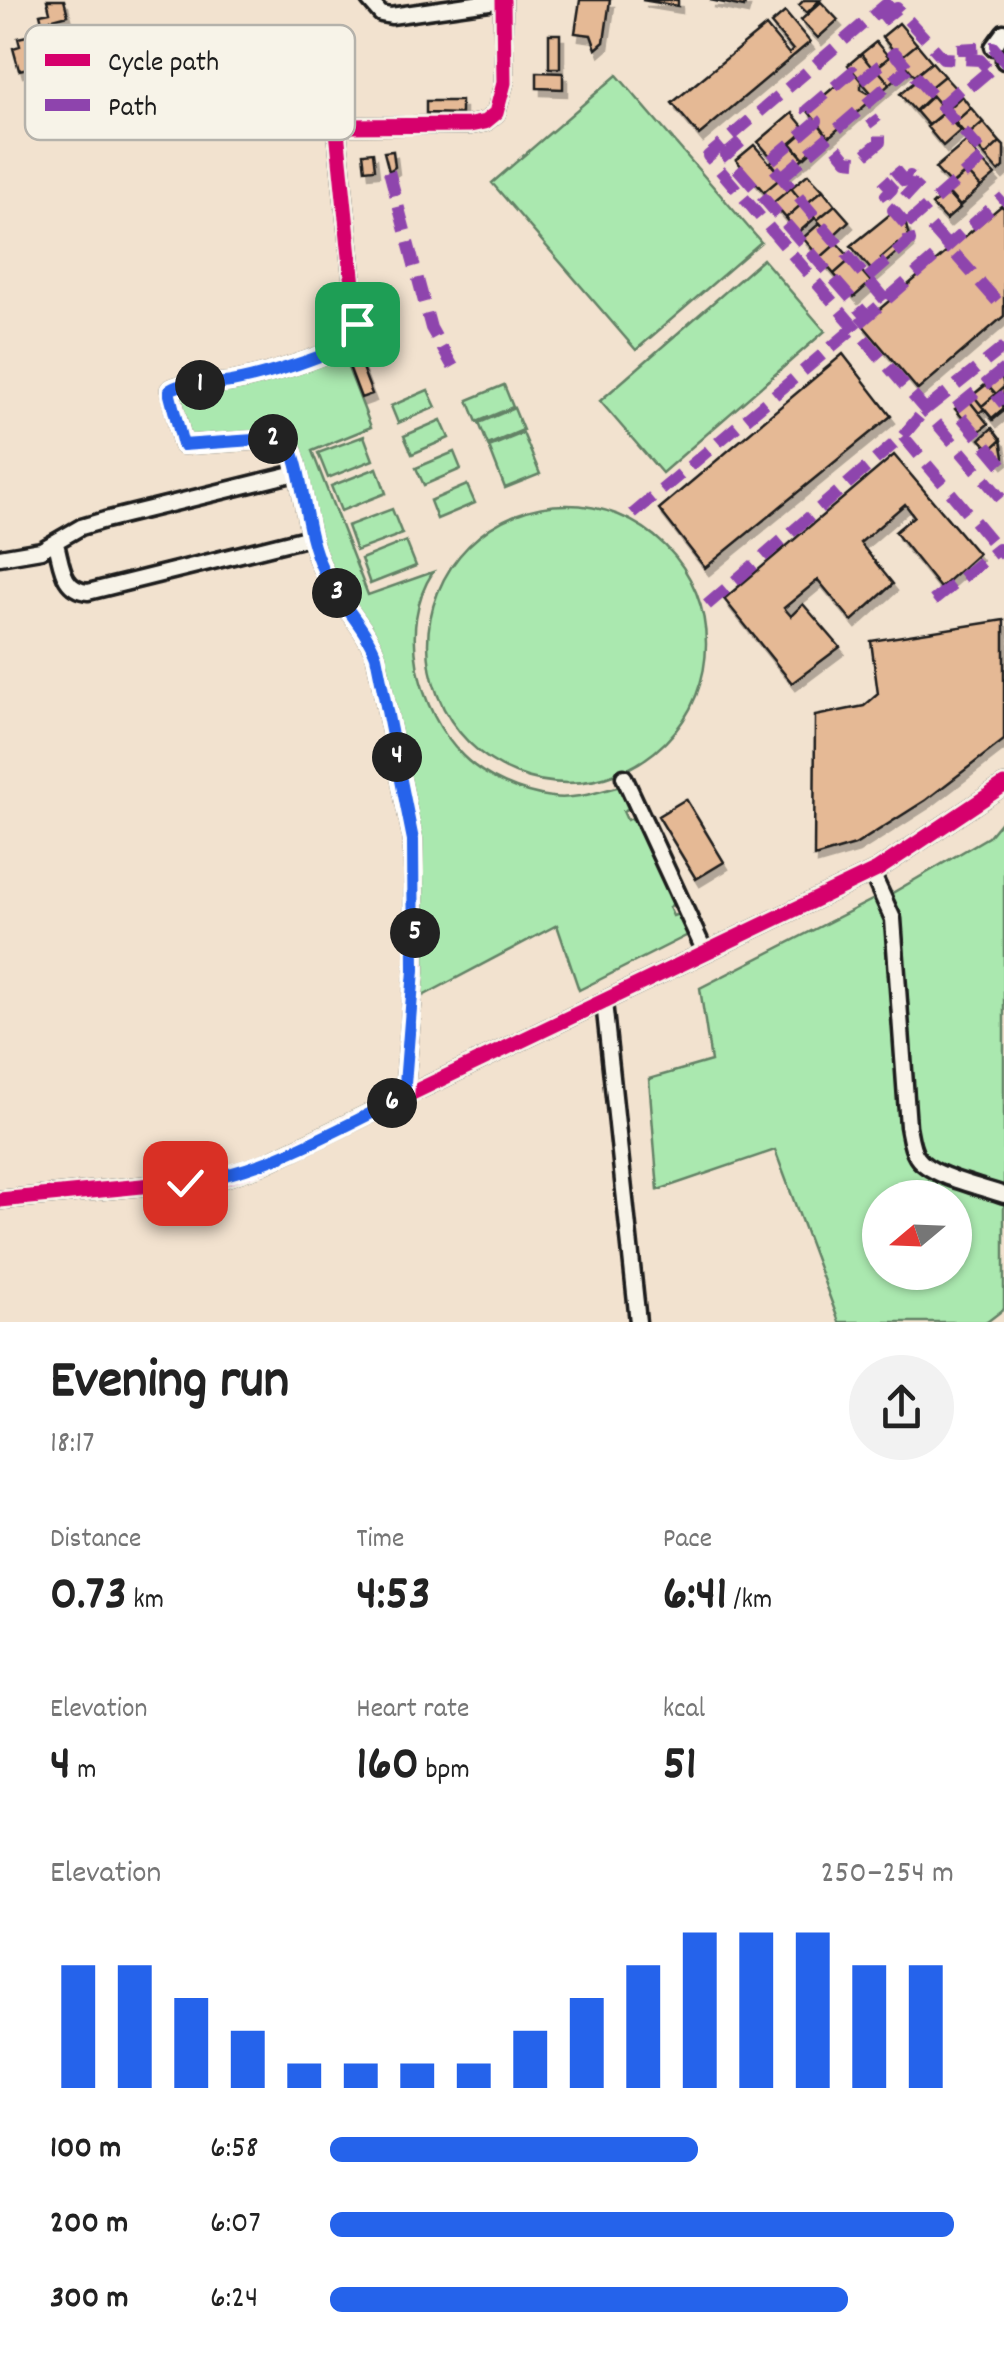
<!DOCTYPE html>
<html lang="en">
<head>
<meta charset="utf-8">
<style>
  body { margin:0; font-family:Dekko,sans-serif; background:#f2f2f2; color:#222; height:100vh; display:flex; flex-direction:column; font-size:38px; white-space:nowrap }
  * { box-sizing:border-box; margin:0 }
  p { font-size:32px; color:#767676 }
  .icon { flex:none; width:55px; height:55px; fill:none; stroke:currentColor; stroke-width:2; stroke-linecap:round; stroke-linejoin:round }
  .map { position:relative; height:1322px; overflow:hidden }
  .side { display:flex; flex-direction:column; background:#fff; flex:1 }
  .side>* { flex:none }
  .needle { width:65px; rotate:251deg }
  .controls { position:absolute; left:862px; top:1180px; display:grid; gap:20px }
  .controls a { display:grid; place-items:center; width:110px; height:110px; border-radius:50%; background:#fff; box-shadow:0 2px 8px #0004; font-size:50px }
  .pin { position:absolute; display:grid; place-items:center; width:85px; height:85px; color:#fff; margin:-42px; border-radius:20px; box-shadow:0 5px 15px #0006 }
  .km { position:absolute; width:50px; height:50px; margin:-25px; border-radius:50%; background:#222; color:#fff; font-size:28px; line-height:50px; text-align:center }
  .round { display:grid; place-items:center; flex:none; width:105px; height:105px; border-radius:52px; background:#f2f2f2 }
  .overview { display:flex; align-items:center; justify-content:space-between; height:170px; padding:0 50px }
  h1 { font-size:55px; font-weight:700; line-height:75px }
  .figures { display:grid; grid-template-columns:repeat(3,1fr); gap:15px; height:170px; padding:10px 50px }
  .figures div { display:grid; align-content:center }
  .figures b { font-size:50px; font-weight:700 }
  .figures small { font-size:28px; font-weight:400 }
  .figures p { font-size:28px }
  .chart { height:280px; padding:20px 50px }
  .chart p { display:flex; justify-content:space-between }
  .chart svg { width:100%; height:180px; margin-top:10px; stroke:#2563eb; stroke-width:6 }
  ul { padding:0 50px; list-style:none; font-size:32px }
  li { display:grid; grid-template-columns:160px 120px 1fr; align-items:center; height:75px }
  li i { height:25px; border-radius:12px; background:#2563eb }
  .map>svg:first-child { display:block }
</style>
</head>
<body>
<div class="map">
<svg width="1004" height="1322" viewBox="0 0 1004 1322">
  <defs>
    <filter id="shadow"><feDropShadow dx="4" dy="7" stdDeviation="0" flood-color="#0004"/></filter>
  </defs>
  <rect width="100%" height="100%" fill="#f2e2cf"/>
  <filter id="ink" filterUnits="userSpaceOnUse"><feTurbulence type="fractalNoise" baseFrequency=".01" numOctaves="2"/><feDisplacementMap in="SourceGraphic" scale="20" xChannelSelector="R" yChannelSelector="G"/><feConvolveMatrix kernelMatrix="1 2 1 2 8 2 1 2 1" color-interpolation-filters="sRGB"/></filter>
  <g filter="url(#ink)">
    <path fill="#aae8af" stroke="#638266" stroke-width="2.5" fill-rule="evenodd" d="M617,75L761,242L636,350L492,183Z
      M763,259L825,331L662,473L600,401Z
      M342,352L371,427L312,451L368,595L433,572C397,626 418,712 463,756C485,778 521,793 552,797C576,800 598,792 620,786L631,807L623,811L627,820L636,817L677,902L669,907L673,916L682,913L692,933L579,990L557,925L417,999L419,917L378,647L328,568L291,437L189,443L177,393L227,388Z
      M504,385L513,407L477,422L468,400Z
      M428,390L436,407L398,423L391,406Z
      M514,408L523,430L488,445L479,423Z
      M441,420L449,438L412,454L404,436Z
      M523,433L540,474L505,488L489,447Z
      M364,436L373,460L328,478L318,453Z
      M454,452L461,469L424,485L416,468Z
      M377,468L386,493L341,511L331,486Z
      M467,485L475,503L437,519L430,501Z
      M428 644a139 139 0 1 1 278 0a139 139 0 1 1-278 0Z
      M392,509L402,534L356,551L347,526Z
      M406,541L416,566L370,584L361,559Z
      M1004,818V1189C978,1180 929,1173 917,1146L900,965V916L889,895L988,837Z
      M878,897L890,928L906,1151L925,1172L1004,1199V1309L987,1322H839L775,1150L658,1190L649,1079L711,1061L700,988ZM880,1198H955V1272H880Z"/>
    <path fill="#e5b995" stroke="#1c1c1c" stroke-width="2.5" filter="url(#shadow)" d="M47,0H64L68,15L42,22L40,14L50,12Z
      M580,0H610L604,42L596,49L591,35L575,33Z
      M642,0H678V6Z
      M710,0H746L744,7Z
      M804,0H820L807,13L799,5Z
      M821,2L838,20L818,38L801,20Z
      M785,12L810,42L699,135L672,103L766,26L789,54L793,50L771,24Z
      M899,23L917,44L900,58L882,37Z
      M549,34H560V68H549Z
      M27,36L29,44L37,42L42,65L19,70L13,48L20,46L18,38Z
      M876,42L889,57L874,70L861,54Z
      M917,44L932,62L915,76L900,58Z
      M895,53L908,68L890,84L876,68Z
      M861,54L874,70L861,81L848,65Z
      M932,62L944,76L927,90L915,76Z
      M876,68L890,84L875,97L861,81Z
      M853,71L861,81V89L875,97L829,137L807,110Z
      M537,72L563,73V89L537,88Z
      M944,76L956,89L938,103L927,90Z
      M917,80L931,96L915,111L900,94Z
      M932,96L945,111L928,125L916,111Z
      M962,96L971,108L955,122L945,111Z
      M426,101H461V114L426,113Z
      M971,108L983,122L967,136L955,122Z
      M944,112L960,131L943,146L927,127Z
      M792,113L806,130L773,159L758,142Z
      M817,121L828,136L804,158L791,143Z
      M983,122L1000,142L985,156L967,136Z
      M966,142L981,160L951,185L935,168Z
      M1000,142L1004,146V167L999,172L985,156Z
      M791,144L803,158L782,176L771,162Z
      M754,145L782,177L764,192L736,160Z
      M393,151L395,167L389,171L384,152Z
      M373,152L375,169L365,170L363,153Z
      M981,160L995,175L981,187L967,172Z
      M967,172L981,187L960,206L946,190Z
      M808,174L823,190L805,205L791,188Z
      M782,177L791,188L773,203L764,192Z
      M791,188L803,203L786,218L773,203Z
      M823,190L835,205L817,220L805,205Z
      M946,192L960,208L946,220L932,205Z
      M803,203L815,218L798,233L786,218Z
      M835,205L849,221L832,237L817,220Z
      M1001,206L1004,208V316L918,390L862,324Z
      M893,212L906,225L910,241L874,273L851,246Z
      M820,223L837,243L820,258L803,238Z
      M837,243L851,259L834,274L820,258Z
      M897,244L901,249L885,263L881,258Z
      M851,259L871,282L854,297L834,274Z
      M843,354L891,416L705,568L659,509Z
      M358,357L372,394L361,398L347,361Z
      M1004,369V411L993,420L973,395Z
      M1001,372L1004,387L996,394L987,384Z
      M987,384L996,394L982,406L973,395Z
      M996,394L1004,408L992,418L982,406Z
      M973,395L984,409L979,413L968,399Z
      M968,399L988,424L976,434L955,409Z
      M968,399L988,424L976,434L955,409Z
      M992,428L1001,440L990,450L980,439Z
      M992,428L1001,440L990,450L980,439Z
      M992,428L1001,440L990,450L980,439Z
      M1001,440L1004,457L999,461L990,450Z
      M894,455L978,554L940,588L895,532L914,516L905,504L860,543L893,584L852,621L818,580L784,608L791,616L803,604L840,647L792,683L724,599Z
      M1004,620V740L926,800L855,845L814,857L815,716L864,706L878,694L871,641Z
      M686,799L724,862L696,879L658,816Z"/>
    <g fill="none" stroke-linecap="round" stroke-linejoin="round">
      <defs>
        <path id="minor" d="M369,0L381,14L391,16L503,0
          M993,47L1004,32
          M1004,58V61
          M56,544C62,565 62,590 88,592L310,537
          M0,557L41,550L81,527L105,520L296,473
          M624,777L705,952
          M872,873L893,919L908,1126C910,1136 911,1148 917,1157C929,1176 982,1187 1004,1195
          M604,1002L638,1322
          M404,1097L415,970L413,840L376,656C364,624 337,601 323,570C303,529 305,482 289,442L280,439L183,445L170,390C185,380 213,385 231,382C258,377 339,355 355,336L357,324L337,131L347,126L470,125L485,122L496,113L504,83L503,0
          M0,1200L223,1178L262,1165L877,870L1004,785"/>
      </defs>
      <use href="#minor" stroke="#1c1c1c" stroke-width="21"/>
      <use href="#minor" stroke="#f7f3e8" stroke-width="14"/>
      <path stroke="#8e44ad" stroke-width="12" stroke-dasharray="25 12" stroke-linecap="butt" d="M891,0L708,156L1004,502
        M881,21L897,8L943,58L980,60L989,70
        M941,106L960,89L965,91L1003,59L993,47L957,49
        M741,142L726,155L867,317
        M837,148L847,160L857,161L880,142V130L871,118
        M894,169L904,181L910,176L915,181
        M389,171L431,328L453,367
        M782,177L908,68
        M883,179L892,189L886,195L891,202
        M906,225L893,210L919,182
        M931,227L1004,309
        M868,278L910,241L906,225L985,156L895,53L861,81L853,71L807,110L817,121L769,162L885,300
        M1004,369L955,409L1004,467
        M996,394L1004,404
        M903,436L998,549
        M633,514L854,328L1004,197
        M933,601L998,549L1004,556
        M707,605L903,436L924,411L1004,347"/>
      <defs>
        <path id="cycleway" d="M404,1097L415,970L413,840L376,656C364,624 337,601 323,570C303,529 305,482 289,442L280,439L183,445L170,390C185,380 213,385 231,382C258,377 339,355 355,336L357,324L337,131L347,126L470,125L485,122L496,113L504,83L503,0
          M0,1200L223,1178L262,1165L877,870L1004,785"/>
      </defs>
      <use href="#cycleway" stroke="#f7f3e8" stroke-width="21"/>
      <use href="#cycleway" stroke="#d6006c" stroke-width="15"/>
    </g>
  </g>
  <g fill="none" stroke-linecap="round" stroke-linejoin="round" filter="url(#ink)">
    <defs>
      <path id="route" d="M185,1183C264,1173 333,1131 404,1097L414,970L413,840L376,656C364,624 337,601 323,570C303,529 306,482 289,442L280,438L183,445L170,395V390C185,380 213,386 231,382C258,377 339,355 355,336L357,324"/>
    </defs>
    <use href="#route" stroke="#fff" stroke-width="20"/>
    <use href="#route" stroke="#2563eb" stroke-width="12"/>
  </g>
  <rect x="25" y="25" width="330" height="115" rx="15" fill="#f7f3e8" stroke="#b5b2ab" stroke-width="2.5"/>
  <rect x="45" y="54" width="45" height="12" fill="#d6006c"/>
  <rect x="45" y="99" width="45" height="12" fill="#8e44ad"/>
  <g font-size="28" fill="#1c1c1c">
    <text x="108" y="70">Cycle path</text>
    <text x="108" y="115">Path</text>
  </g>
</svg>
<div class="controls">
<a><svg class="needle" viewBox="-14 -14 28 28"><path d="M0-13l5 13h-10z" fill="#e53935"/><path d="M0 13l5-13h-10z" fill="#767676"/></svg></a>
</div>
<div class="pin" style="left:357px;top:324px;background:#1e9e55"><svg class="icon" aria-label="arrive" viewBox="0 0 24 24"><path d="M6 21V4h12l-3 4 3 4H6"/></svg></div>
<div class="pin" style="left:185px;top:1183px;background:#d93025"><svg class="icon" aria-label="check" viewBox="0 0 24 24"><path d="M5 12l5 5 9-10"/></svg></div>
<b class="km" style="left:200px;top:385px">1</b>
<b class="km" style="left:273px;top:439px">2</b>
<b class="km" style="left:337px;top:593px">3</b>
<b class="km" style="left:397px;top:757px">4</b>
<b class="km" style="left:415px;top:933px">5</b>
<b class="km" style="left:392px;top:1103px">6</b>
</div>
<section class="side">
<div class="overview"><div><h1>Evening run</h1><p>18:17</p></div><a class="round"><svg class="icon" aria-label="share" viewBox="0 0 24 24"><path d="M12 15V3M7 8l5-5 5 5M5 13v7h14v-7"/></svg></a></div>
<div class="figures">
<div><p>Distance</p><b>0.73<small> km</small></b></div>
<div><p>Time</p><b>4:53</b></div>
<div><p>Pace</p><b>6:41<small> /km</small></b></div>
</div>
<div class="figures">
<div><p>Elevation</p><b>4<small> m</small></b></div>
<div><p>Heart rate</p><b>160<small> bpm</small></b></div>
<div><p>kcal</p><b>51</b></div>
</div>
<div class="chart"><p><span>Elevation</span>250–254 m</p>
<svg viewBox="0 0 160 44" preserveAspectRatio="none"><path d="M5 44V14M15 44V14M25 44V22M35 44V30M45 44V38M55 44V38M65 44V38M75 44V38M85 44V30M95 44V22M105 44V14M115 44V6M125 44V6M135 44V6M145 44V14M155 44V14"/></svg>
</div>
<ul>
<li><b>100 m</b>6:58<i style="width:59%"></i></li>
<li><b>200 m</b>6:07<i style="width:100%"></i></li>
<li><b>300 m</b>6:24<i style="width:83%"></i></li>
</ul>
</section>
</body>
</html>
